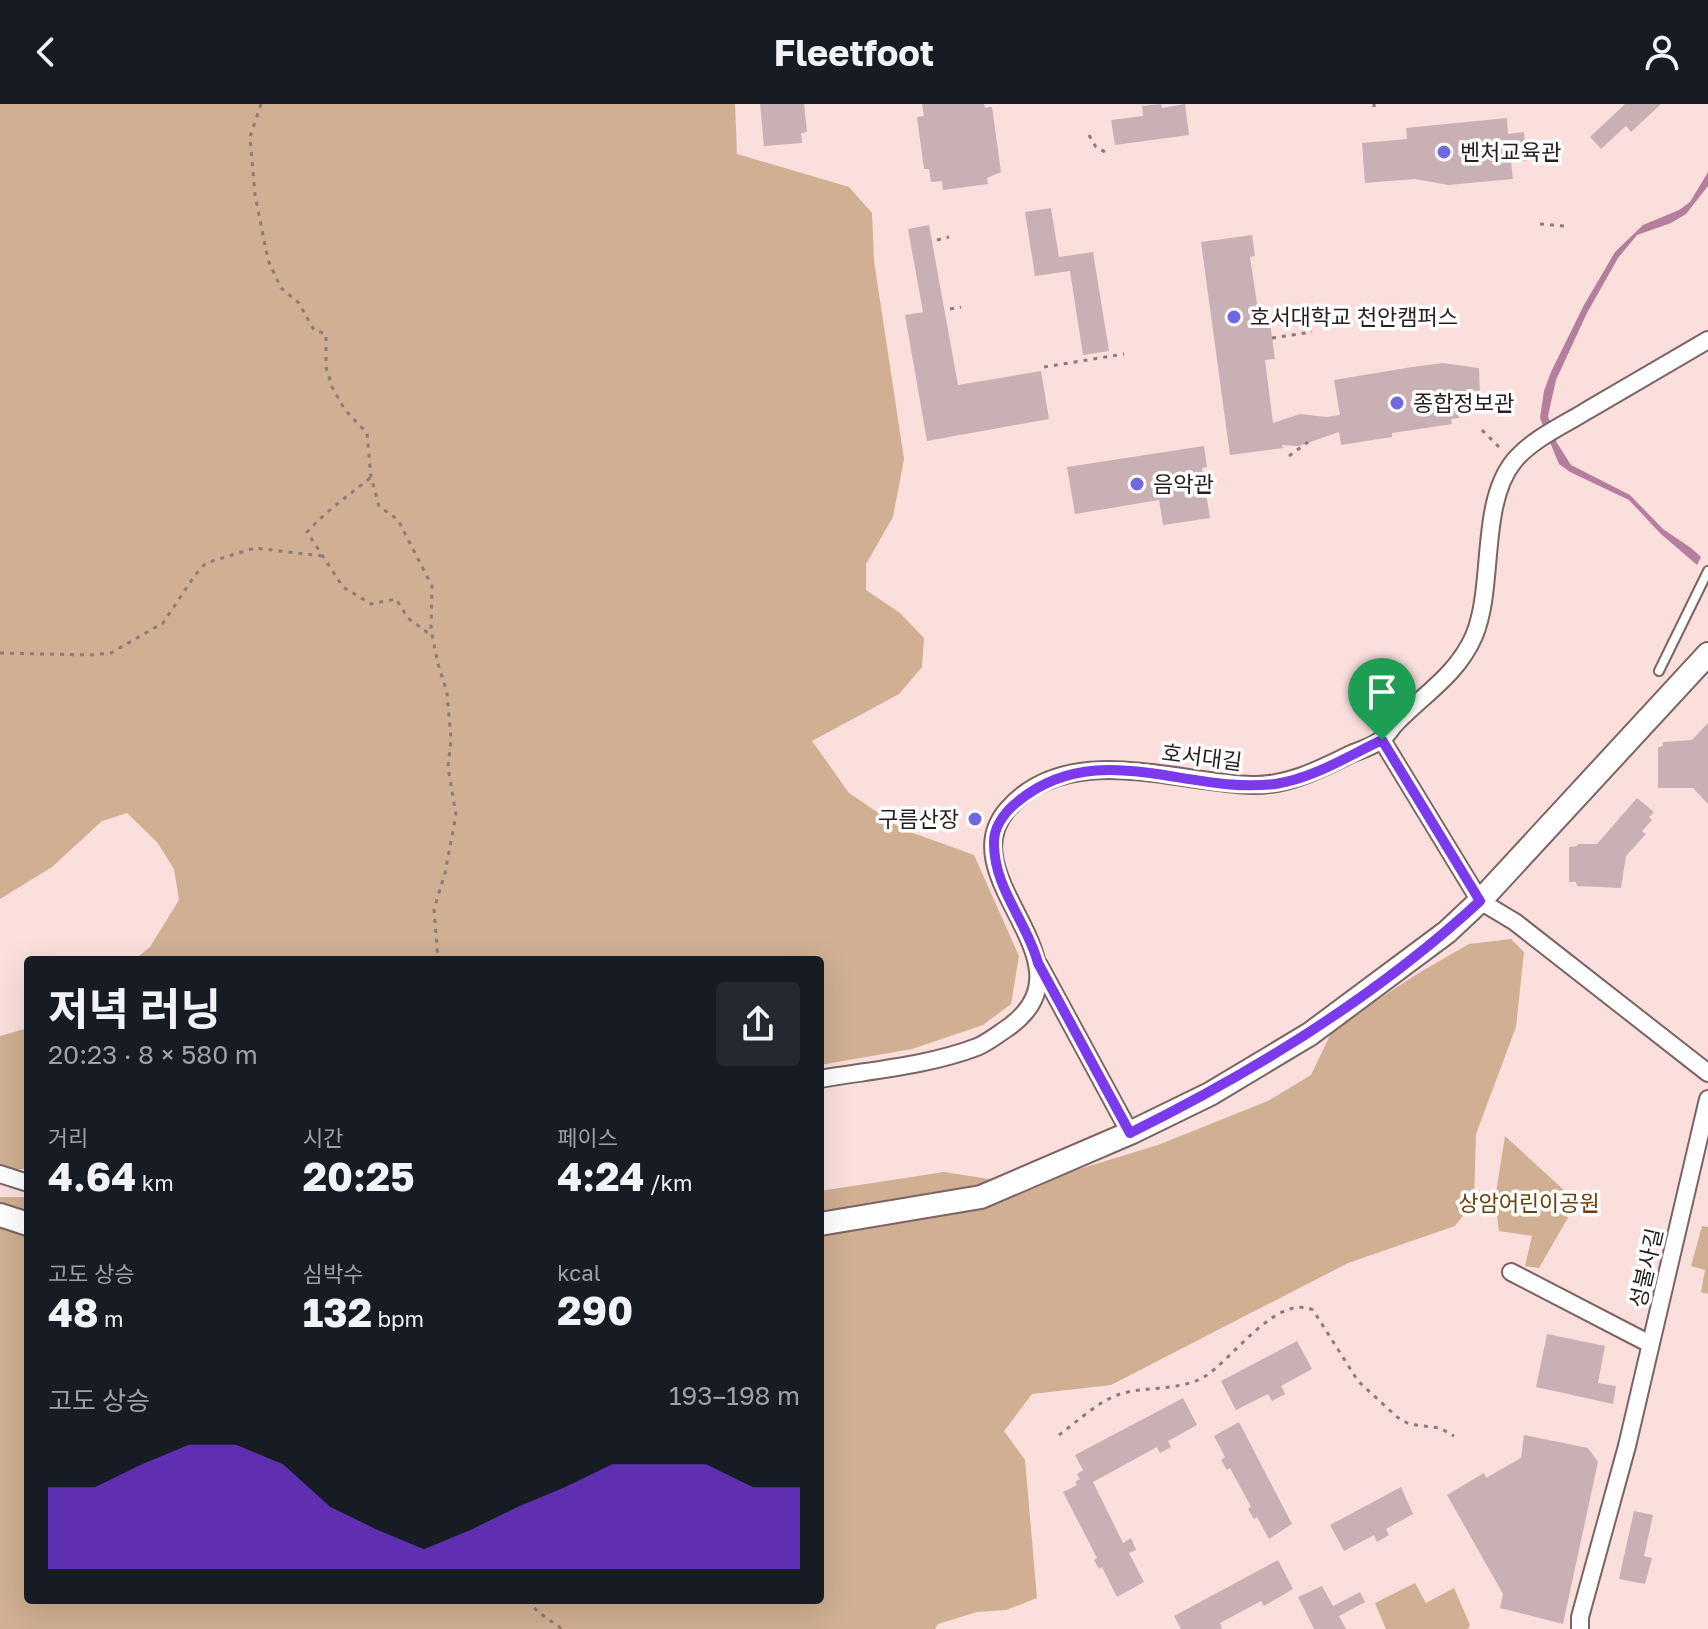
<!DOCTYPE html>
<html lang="ko">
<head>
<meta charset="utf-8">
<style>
  body { margin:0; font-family:"Golos Text","Noto Sans KR",sans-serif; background:#242831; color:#f1f3f6; height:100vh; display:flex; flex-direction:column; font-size:30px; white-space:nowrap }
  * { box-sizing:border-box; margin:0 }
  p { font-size:26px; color:#9ea1a6 }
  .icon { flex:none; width:44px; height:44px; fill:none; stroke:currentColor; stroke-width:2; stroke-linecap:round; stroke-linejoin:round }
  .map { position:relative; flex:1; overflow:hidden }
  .drawer { position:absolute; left:24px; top:852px; width:800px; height:648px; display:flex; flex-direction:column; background:#171b24; border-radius:8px; box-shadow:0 8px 32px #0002 }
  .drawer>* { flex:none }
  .pin { position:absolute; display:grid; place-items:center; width:68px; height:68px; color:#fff; margin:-82px -34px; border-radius:50% 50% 50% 0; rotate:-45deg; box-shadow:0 0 8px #0007 }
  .pin .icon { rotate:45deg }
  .round { display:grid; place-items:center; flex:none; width:84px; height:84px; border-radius:8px; background:#242831 }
  .summary { display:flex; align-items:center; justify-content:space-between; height:136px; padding:0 24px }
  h1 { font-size:44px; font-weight:700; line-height:60px }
  .stats { display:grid; grid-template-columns:repeat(3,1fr); gap:12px; height:136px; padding:8px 24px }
  .stats div { display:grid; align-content:center }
  .stats b { font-size:40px; font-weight:700 }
  .stats small { font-size:22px; font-weight:400 }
  .stats p { font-size:22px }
  .chart { height:224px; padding:16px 24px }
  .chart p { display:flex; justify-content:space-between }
  .chart svg { width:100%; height:144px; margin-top:8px; fill:#7c3aed; opacity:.7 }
  header { display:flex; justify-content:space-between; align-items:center; height:104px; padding:0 24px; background:#171b24; font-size:36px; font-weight:700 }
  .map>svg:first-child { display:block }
</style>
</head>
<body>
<header><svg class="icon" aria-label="back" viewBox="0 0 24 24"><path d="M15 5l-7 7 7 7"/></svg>Fleetfoot<svg class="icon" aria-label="person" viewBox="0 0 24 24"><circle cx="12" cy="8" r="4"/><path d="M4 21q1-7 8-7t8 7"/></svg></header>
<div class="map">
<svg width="1708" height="1525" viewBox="0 0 1708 1525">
  <rect width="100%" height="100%" fill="#fadfdd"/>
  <path fill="#d0af92" d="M0,0H735L737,50L849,83L872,109L874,157L904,355L893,413L866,460V486L900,509L924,534L922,563L899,590L812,637L849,689L902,725L974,751L1019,852L1011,900L983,921L912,945L820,961V856H134L150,843L179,796L174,765L157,738L127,709L102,717L52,763L0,795Z
    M1511,835L1524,848L1516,923L1476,1030L1474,1098L1455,1122L1348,1159L1111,1281L1032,1290L1004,1327L1025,1356L1037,1494L1006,1506L977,1508L938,1520L935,1525H0V1093H28V1496H820V1087L944,1068L1027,1081L1158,1041L1268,997L1311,971L1333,925L1417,870L1469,840Z
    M28,924V1065H0V932Z
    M1505,1032L1577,1098L1539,1164L1525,1162L1532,1132L1499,1127L1495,1095Z
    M1702,1122L1708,1123V1190L1701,1188L1705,1166L1691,1162Z
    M1415,1479L1426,1499L1454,1484L1470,1521L1468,1525H1386L1375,1499Z"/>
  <path fill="#b47e9d" d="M1708,68V82L1686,110L1671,119L1637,131L1618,154L1587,209L1556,276L1548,312L1557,339L1571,361L1630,391L1663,425L1691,444L1701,453L1697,461L1661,430L1629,396L1570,368L1559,360L1540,314L1544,287L1551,268L1584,201L1615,148L1643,121L1679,106L1690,98Z"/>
  <path fill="#c9b0b5" d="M760,0H804L807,28L801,29L802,39L764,42Z
    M922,0H984L985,4L992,3L1001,68L987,74L988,80L943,86L942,77L931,78L929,65H924L917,13L924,12Z
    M1161,0L1162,4L1185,0L1189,31L1115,41L1111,16L1143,12L1142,2Z
    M1625,0H1661L1631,28L1626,22L1601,45L1590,33Z
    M1507,14L1508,30L1524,28L1527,57L1511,58L1513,75L1448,81L1415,75L1365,79L1362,39L1407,35L1406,24Z
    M1051,104L1059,153L1093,148L1109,247L1083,251L1070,167L1035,172L1025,108Z
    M929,121L958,281L1041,267L1049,315L927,337L905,211L923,208L908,125Z
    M1252,131L1255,152L1250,153L1259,213L1269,212L1275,255L1265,256L1273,319L1300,310L1326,313L1340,311L1334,276L1412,263L1443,259L1479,264L1480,293L1456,297L1459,314L1451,315L1452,320L1392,329V333L1341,341L1339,328L1299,342L1282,341L1283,344L1230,351L1201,138Z
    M1204,342L1207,363L1202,364L1210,414L1163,421L1159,396L1075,410L1067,363Z
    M1708,619V700L1693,684H1658V643L1663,642V638L1692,636Z
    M1637,694L1654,708L1649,713L1652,716L1642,727L1646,730L1626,752L1621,784L1577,782L1576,778H1569V743L1577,742L1578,740H1597Z
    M1547,1230L1605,1242L1598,1279L1616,1282L1613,1300L1536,1283Z
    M1297,1237L1312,1265L1281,1282L1285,1290L1272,1297L1268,1290L1236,1306L1221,1277Z
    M1183,1294L1197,1321L1168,1337L1171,1343L1160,1349L1157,1343L1093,1378L1123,1439L1131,1434L1136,1446L1129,1449L1144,1478L1117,1493L1102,1463L1099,1465L1094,1456L1097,1454L1063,1388L1077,1381L1075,1378L1080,1375L1077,1370L1083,1366L1075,1351Z
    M1239,1318L1292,1420L1269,1435L1257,1413L1254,1415L1248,1405L1251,1403L1230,1364L1227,1366L1221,1356L1225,1353L1214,1332Z
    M1524,1331L1588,1344L1598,1358L1563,1520L1500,1504L1503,1490L1447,1391L1484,1369L1486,1374L1521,1354Z
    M1401,1383L1413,1410L1386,1425L1389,1431L1377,1438L1374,1431L1344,1447L1330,1421Z
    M1634,1407L1653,1411L1644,1452L1652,1454L1645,1480L1619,1475Z
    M1278,1456L1293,1485L1264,1502L1261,1497L1220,1519L1222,1525H1181L1174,1512Z
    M1322,1482L1333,1502L1360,1488L1365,1498L1339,1512L1346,1525H1314L1298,1493Z"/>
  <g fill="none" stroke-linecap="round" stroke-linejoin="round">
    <defs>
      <path id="lane" d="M1659,567L1708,467"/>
      <path id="street" d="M1382,636L1480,797L1515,818L1708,969
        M1039,861L1130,1029
        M820,975C872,966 927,962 977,943C987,939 997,931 1006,925C1102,860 948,775 1007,706C1067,636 1177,679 1252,681C1288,682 1320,665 1351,650C1361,646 1374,642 1382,635C1388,631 1391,624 1396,619C1424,590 1457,571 1474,532C1495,482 1479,400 1514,357C1532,335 1564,321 1588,306C1628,283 1668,259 1708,236
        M0,1070L28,1079
        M1511,1168L1650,1240
        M1580,1525V1513L1627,1342L1708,995"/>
      <path id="secondary" d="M0,1111L28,1120
        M820,1120L981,1093L1130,1029L1210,990L1310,930L1447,828L1480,797L1708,550"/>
    </defs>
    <use href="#lane" stroke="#7b6463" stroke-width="12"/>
    <use href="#street" stroke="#7b6463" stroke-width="20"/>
    <use href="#secondary" stroke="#7b6463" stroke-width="26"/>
    <path stroke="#8d7b7a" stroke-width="3" stroke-dasharray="4 6" stroke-linecap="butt" d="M261,0L250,33L255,91L268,156L281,184L299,199L314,226L326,230V263L332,283L345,306L367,329L371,373L379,402L398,416L432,482L431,526L438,560L447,588L451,635L448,663L456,711L445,769L434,805L438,856
      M1374,0V3
      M1089,31L1096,43L1107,49
      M1540,120L1564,122
      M937,136L949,133
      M950,205L961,203
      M1272,234L1312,228
      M1044,263L1124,250
      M1482,326L1502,346
      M1289,352L1308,338
      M370,374C348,392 326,407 307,428L343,483L371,500L396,495L408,514L432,532
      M0,549L91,551L111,549L163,519L195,471L206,459L255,444L322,452
      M1059,1331C1078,1317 1097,1298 1120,1290C1146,1282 1180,1287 1204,1273C1232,1256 1277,1189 1313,1206L1358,1277L1397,1313L1409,1320L1440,1324L1454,1332
      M528,1496L538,1508L562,1525"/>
    <use href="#lane" stroke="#fff" stroke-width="8"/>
    <use href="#street" stroke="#fff" stroke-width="16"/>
    <use href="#secondary" stroke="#fff" stroke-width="22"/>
  </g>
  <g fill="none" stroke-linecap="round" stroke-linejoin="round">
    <defs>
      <path id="route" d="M1382,636L1480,797C1376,893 1256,967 1130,1029L1038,859C1027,818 994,784 994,740C993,724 1004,709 1016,699C1096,631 1187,691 1275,680C1312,675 1348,652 1382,636Z"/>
    </defs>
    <use href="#route" stroke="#fff" stroke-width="16"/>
    <use href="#route" stroke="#7c3aed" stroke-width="10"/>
  </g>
  <g fill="#7266e1" stroke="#fff" stroke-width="3">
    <circle cx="1444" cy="48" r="8"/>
    <circle cx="1234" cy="213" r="8"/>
    <circle cx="1397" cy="299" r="8"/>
    <circle cx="1137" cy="380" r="8"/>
    <circle cx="975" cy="715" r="8"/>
  </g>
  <g text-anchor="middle" stroke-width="7" stroke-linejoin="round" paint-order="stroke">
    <g font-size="22" fill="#281e1e" stroke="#fff" text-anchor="start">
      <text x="1460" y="56">벤처교육관</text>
      <text x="1250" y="221">호서대학교 천안캠퍼스</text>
      <text x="1413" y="307">종합정보관</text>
      <text x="1153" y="388">음악관</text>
      <text x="959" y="723" text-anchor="end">구름산장</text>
    </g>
    <g font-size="22" fill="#281e1e" stroke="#fff">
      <text transform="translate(1202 653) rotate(7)" y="8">호서대길</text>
      <text transform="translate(1646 1164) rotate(-77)" y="8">성불사길</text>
    </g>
    <g font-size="22" fill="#6d400c" stroke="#fff">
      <text x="1529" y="1107">상암어린이공원</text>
    </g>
  </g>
</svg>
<div class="pin" style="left:1382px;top:636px;background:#1e9e55"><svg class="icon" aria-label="arrive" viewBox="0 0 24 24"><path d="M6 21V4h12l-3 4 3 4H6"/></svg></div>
<section class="drawer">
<div class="summary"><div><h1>저녁 러닝</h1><p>20:23 · 8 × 580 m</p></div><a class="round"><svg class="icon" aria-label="share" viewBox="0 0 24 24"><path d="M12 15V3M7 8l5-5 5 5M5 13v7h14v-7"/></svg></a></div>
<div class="stats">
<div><p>거리</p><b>4.64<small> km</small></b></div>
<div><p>시간</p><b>20:25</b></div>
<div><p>페이스</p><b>4:24<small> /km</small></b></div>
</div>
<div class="stats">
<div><p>고도 상승</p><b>48<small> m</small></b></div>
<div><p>심박수</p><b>132<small> bpm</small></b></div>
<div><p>kcal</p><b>290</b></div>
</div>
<div class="chart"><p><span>고도 상승</span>193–198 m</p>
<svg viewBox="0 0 160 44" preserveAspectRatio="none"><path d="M0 44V19L10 19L20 12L30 6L40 6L50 12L60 25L70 32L80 38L90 32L100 25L110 19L120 12L130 12L140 12L150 19L160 19V44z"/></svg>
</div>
</section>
</div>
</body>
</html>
